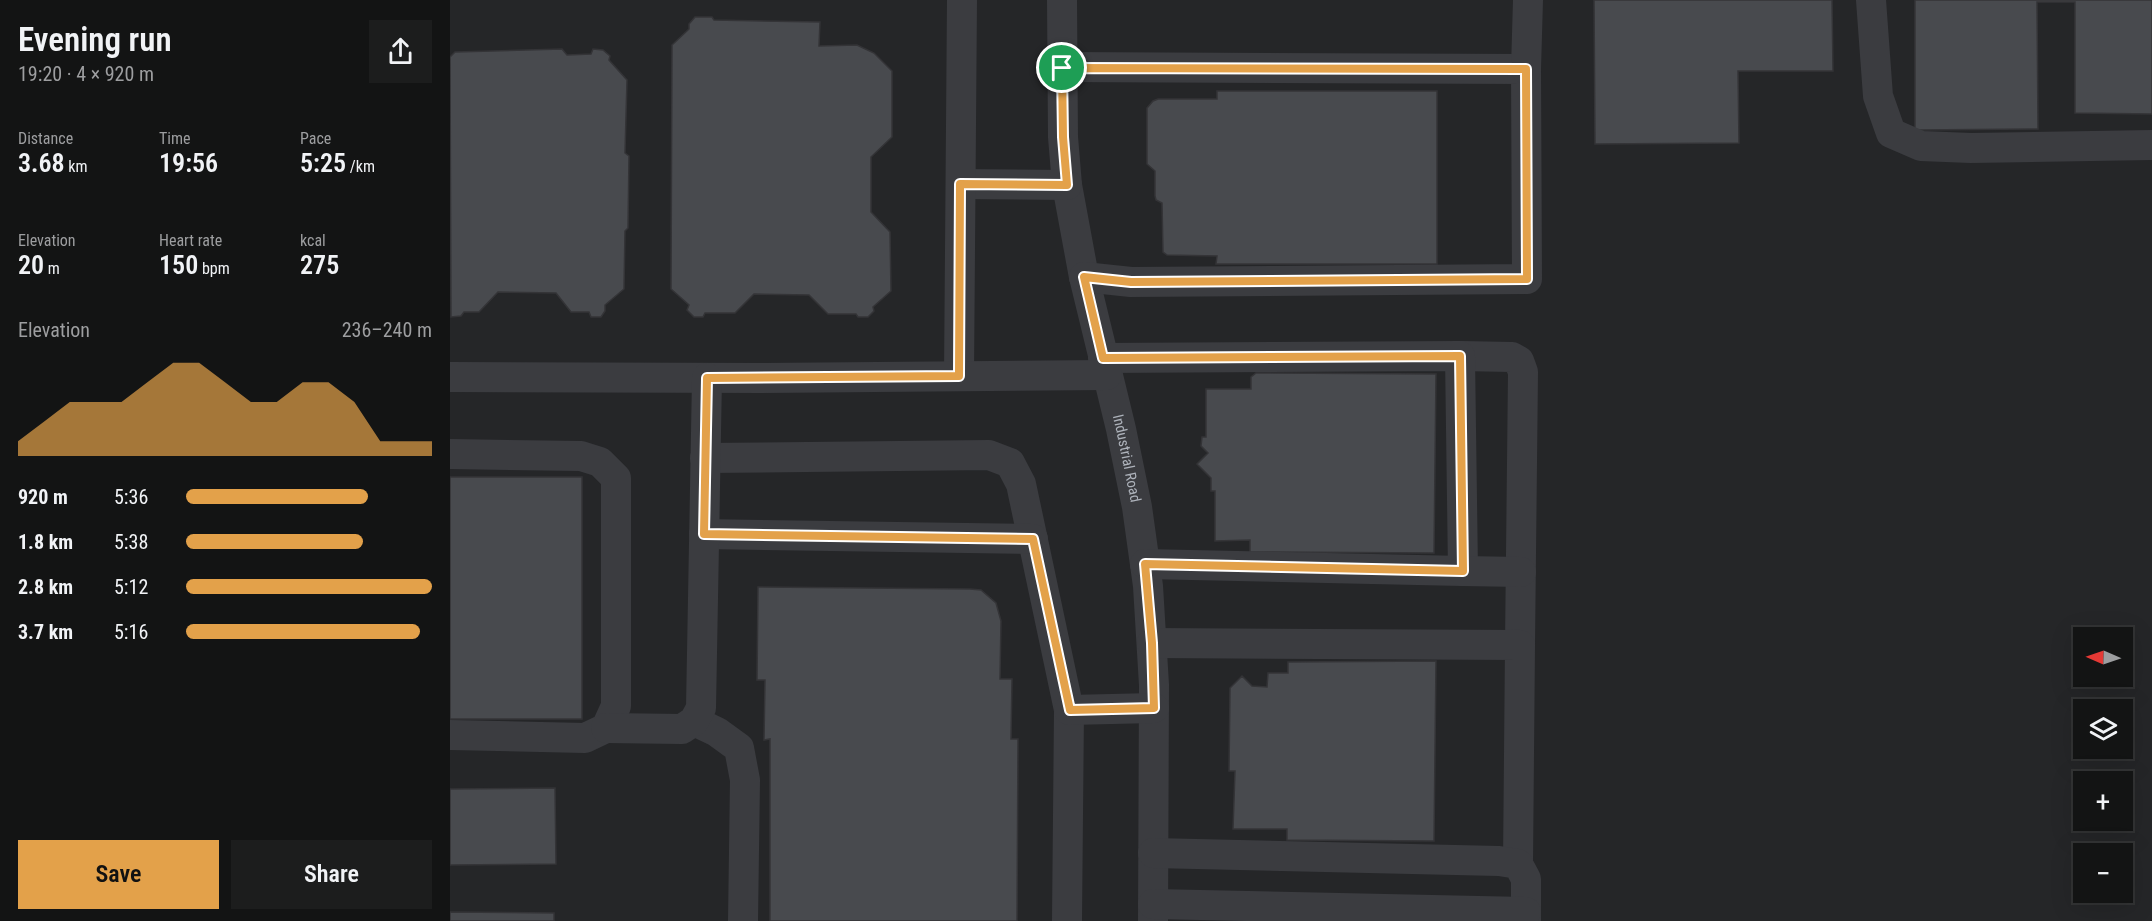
<!DOCTYPE html>
<html lang="en">
<head>
<meta charset="utf-8">
<style>
  body { margin:0; font-family:"Roboto Condensed",sans-serif; background:#1c1d1d; color:#f1f3f6; height:100vh; display:flex; flex-direction:column; font-size:22px; white-space:nowrap }
  * { box-sizing:border-box; margin:0 }
  p { font-size:20px; color:#9d9ea0 }
  .icon { flex:none; width:33px; height:33px; fill:none; stroke:currentColor; stroke-width:2; stroke-linecap:round; stroke-linejoin:round }
  .map { position:relative; flex:1; overflow:hidden }
  .details { display:flex; flex-direction:column; background:#131414; width:450px }
  .details>* { flex:none }
  .needle { width:39px; rotate:272deg }
  .buttons { position:absolute; left:1623px; top:627px; display:grid; gap:12px }
  .buttons a { display:grid; place-items:center; width:60px; height:60px; border-radius:0px; background:#131414; box-shadow:0 6px 24px #0002,0 0 0 2px #323334; font-size:30px }
  .pin { position:absolute; display:grid; place-items:center; width:51px; height:51px; color:#fff; margin:-26px; border:3px solid #fff; border-radius:50%; box-shadow:0 2px 6px #0007 }
  .round { display:grid; place-items:center; flex:none; width:63px; height:63px; border-radius:0px; background:#1c1d1d }
  .head { display:flex; align-items:center; justify-content:space-between; height:102px; padding:0 18px }
  h1 { font-size:33px; font-weight:600; line-height:45px }
  .stats { display:grid; grid-template-columns:repeat(3,1fr); gap:9px; height:102px; padding:6px 18px }
  .stats div { display:grid; align-content:center }
  .stats b { font-size:26px; font-weight:600 }
  .stats small { font-size:16px; font-weight:400 }
  .stats p { font-size:16px }
  .chart { height:168px; padding:12px 18px }
  .chart p { display:flex; justify-content:space-between }
  .chart svg { width:100%; height:108px; margin-top:6px; fill:#e3a14a; opacity:.7 }
  .button { display:flex; gap:12px; margin-top:auto; padding:12px 18px }
  .button a { flex:1; height:69px; border-radius:0px; background:#e3a14a; color:#111; font-size:24px; font-weight:600; line-height:69px; text-align:center }
  .button a+a { background:#1c1d1d; color:#f1f3f6 }
  ul { padding:0 18px; list-style:none; font-size:20px }
  li { display:grid; grid-template-columns:96px 72px 1fr; align-items:center; height:45px }
  li i { height:15px; border-radius:8px; background:#e3a14a }
  main { display:flex; flex:1; min-height:0 }
  .map>svg:first-child { display:block }
</style>
</head>
<body>
<main>
<section class="details">
<div class="head"><div><h1>Evening run</h1><p>19:20 · 4 × 920 m</p></div><a class="round"><svg class="icon" aria-label="share" viewBox="0 0 24 24"><path d="M12 15V3M7 8l5-5 5 5M5 13v7h14v-7"/></svg></a></div>
<div class="stats">
<div><p>Distance</p><b>3.68<small> km</small></b></div>
<div><p>Time</p><b>19:56</b></div>
<div><p>Pace</p><b>5:25<small> /km</small></b></div>
</div>
<div class="stats">
<div><p>Elevation</p><b>20<small> m</small></b></div>
<div><p>Heart rate</p><b>150<small> bpm</small></b></div>
<div><p>kcal</p><b>275</b></div>
</div>
<div class="chart"><p><span>Elevation</span>236–240 m</p>
<svg viewBox="0 0 160 44" preserveAspectRatio="none"><path d="M0 44V38L10 30L20 22L30 22L40 22L50 14L60 6L70 6L80 14L90 22L100 22L110 14L120 14L130 22L140 38L150 38L160 38V44z"/></svg>
</div>
<ul>
<li><b>920 m</b>5:36<i style="width:74%"></i></li>
<li><b>1.8 km</b>5:38<i style="width:72%"></i></li>
<li><b>2.8 km</b>5:12<i style="width:100%"></i></li>
<li><b>3.7 km</b>5:16<i style="width:95%"></i></li>
</ul>
<div class="button"><a>Save</a><a>Share</a></div>
</section>
<div class="map">
<svg width="1702" height="921" viewBox="0 0 1702 921">
  <rect width="100%" height="100%" fill="#191a1b"/>
  <path fill="#252628" fill-rule="evenodd" d="M0,0H1702V921H0ZM1634,638H1672V676H1634ZM1634,710H1672V748H1634ZM1634,782H1672V820H1634ZM1634,854H1672V892H1634Z"/>
  <path fill="#484a4e" stroke="#343437" stroke-width="1.5" d="M1144,0H1382L1383,71H1288L1289,143L1145,144Z
    M1465,0H1702V114L1625,113V2H1587L1588,129L1465,130Z
    M245,17H262L264,20L370,22L369,46L407,45L424,53L442,71V137L421,157V212L440,232L441,291L423,307L424,311L418,317H408L406,314H378L359,295L304,294L285,313H255L253,317H244L237,310L239,305L221,289L222,45L239,29V24Z
    M112,49L117,55L141,54L143,49L153,50L160,56L159,60L177,80L175,153L179,156L178,228L175,231L174,289L155,305V311L151,317H141L139,312H121L106,293L48,292L29,312H14L11,316L1,317L0,57L5,52Z
    M767,91H987V264H766L767,256L717,255L713,252L712,203L706,200L705,196V171L697,164V108L703,101L708,99H767Z
    M806,373L986,374L984,553L800,552V540L765,541V491H761V478L747,464L758,453L751,446L752,437H756V389H801V377Z
    M0,477H132V719H0Z
    M308,587L520,589L531,590L546,603L551,621L550,679H562L561,739H568L567,921H320V739L314,740L315,680H307Z
    M986,661L984,841L837,840V829H783L785,771H779L780,688L792,676L802,686L817,687L818,673H838V662Z
    M105,788L106,864L0,865V789Z
    M0,912L104,913V921H0Z"/>
  <g fill="none" stroke-linecap="round" stroke-linejoin="round">
    <g stroke="#3b3c40" stroke-width="30">
      <path id="s1" d="M612,0L613,137L617,185L634,277L671,429L687,507L698,586L704,685L703,921"/>
      <path d="M1421,0L1428,96L1441,133L1471,146L1521,148L1702,145"/>
      <path d="M612,67L1076,69L1077,279L681,282L634,277"/>
      <path d="M1076,69L1078,0"/>
      <path d="M511,184L617,185"/>
      <path d="M1010,356L1062,357L1069,361L1073,372L1070,645"/>
      <path d="M653,358L1010,356L1013,571L695,564"/>
      <path d="M509,376L512,0"/>
      <path d="M0,377L314,378L657,375"/>
      <path d="M0,454L131,456L150,462L166,478V706L156,728L135,738L0,735"/>
      <path d="M255,458L539,455L560,463L571,484L619,710L617,921"/>
      <path d="M254,534L583,539"/>
      <path d="M1013,571L1071,572"/>
      <path d="M702,643L1070,645L1068,864"/>
      <path d="M619,710L704,708"/>
      <path d="M244,721L267,732L289,748L295,780L293,921"/>
      <path d="M156,728L232,729L244,721L251,708L257,378"/>
      <path d="M703,853L1049,861L1068,864L1076,879V921"/>
      <path d="M703,904L1076,912"/>
    </g>
  </g>
  <g fill="none" stroke-linecap="round" stroke-linejoin="round">
    <defs>
      <path id="route" d="M612,68L1076,69L1077,279L681,282L634,277L653,358L1010,356L1013,571L695,564L702,643L704,708L620,710L583,539L254,534L257,378L509,376L510,184L617,185L613,137Z"/>
    </defs>
    <use href="#route" stroke="#fff" stroke-width="12"/>
    <use href="#route" stroke="#e3a14a" stroke-width="8"/>
  </g>
  <g text-anchor="middle" stroke-width="4.5" stroke-linejoin="round" paint-order="stroke">
    <g font-size="15" fill="#adb2ba" stroke="#141416">
      <text dy="5" stroke="none"><textPath href="#s1" startOffset="465">Industrial Road</textPath></text>
    </g>
  </g>
</svg>
<div class="buttons">
<a><svg class="needle" viewBox="-14 -14 28 28"><path d="M0-13l5 13h-10z" fill="#e53935"/><path d="M0 13l5-13h-10z" fill="#9d9ea0"/></svg></a>
<a><svg class="icon" aria-label="layers" viewBox="0 0 24 24"><path d="M12 4l9 5-9 5-9-5zM3 14l9 5 9-5"/></svg></a>
<a>+</a>
<a>−</a>
</div>
<div class="pin" style="left:612px;top:68px;background:#1e9e55"><svg class="icon" aria-label="arrive" viewBox="0 0 24 24"><path d="M6 21V4h12l-3 4 3 4H6"/></svg></div>
</div>
</main>
</body>
</html>
